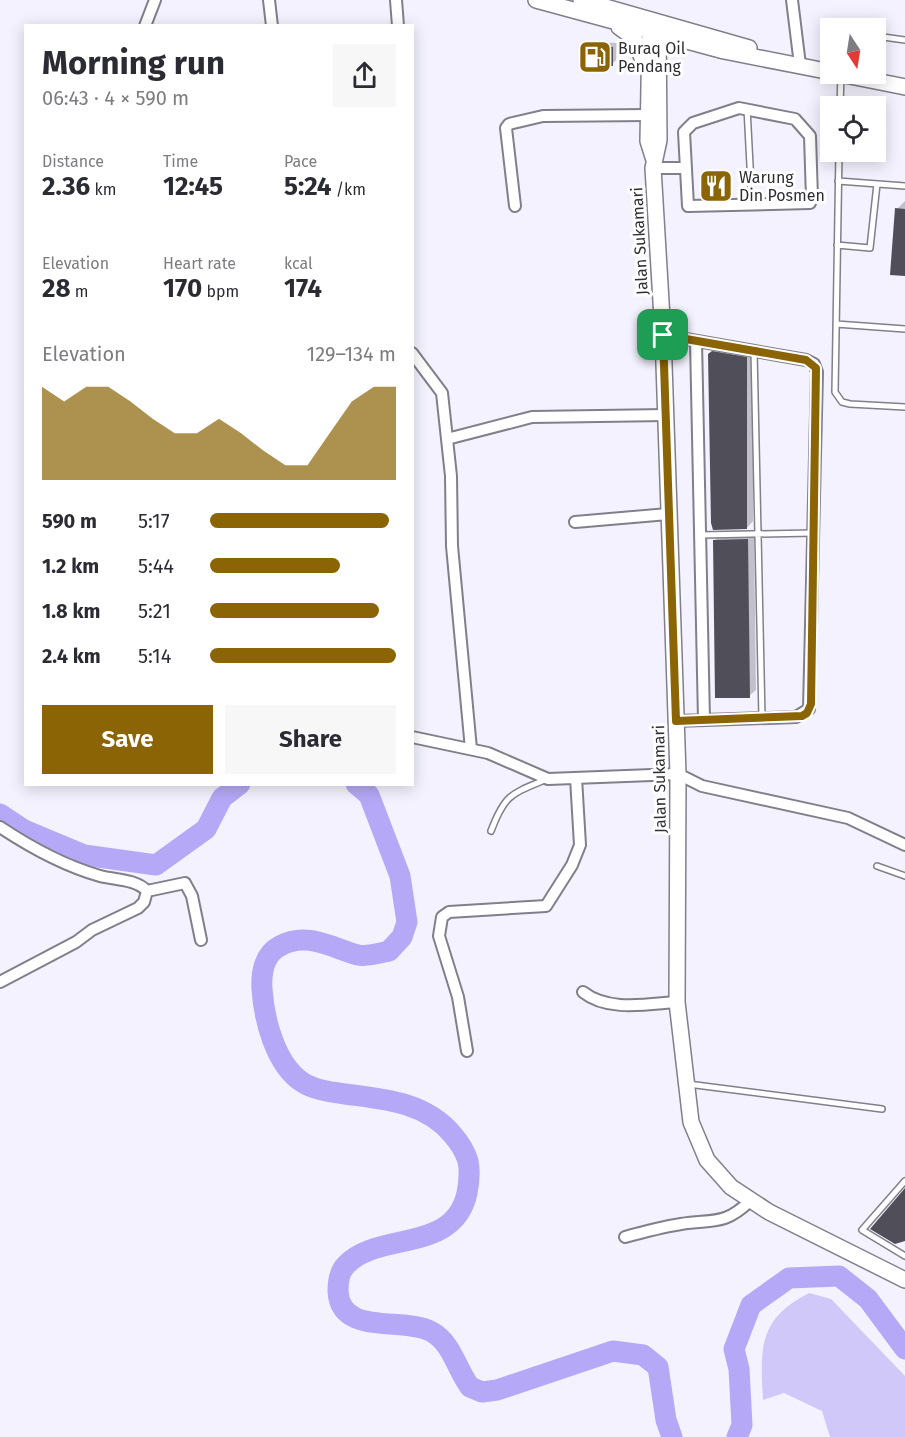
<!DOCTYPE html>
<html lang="en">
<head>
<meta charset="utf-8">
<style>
  body { margin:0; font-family:"Fira Sans",sans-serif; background:#f7f7f7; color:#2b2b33; height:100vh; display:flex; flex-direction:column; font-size:22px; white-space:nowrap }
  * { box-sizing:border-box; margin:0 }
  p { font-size:20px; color:#7c7c81 }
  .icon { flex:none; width:33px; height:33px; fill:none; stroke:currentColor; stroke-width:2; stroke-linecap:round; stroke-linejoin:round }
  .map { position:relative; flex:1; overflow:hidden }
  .side { position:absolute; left:24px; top:24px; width:390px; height:762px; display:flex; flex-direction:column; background:#fff; border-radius:0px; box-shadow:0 3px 15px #0003 }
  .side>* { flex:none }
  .needle { width:39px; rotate:168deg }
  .buttons { position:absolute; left:820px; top:18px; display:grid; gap:12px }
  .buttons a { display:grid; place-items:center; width:66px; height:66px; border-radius:0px; background:#fff; box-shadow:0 3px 15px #0003; font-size:30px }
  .pin { position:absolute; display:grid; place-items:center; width:51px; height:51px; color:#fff; margin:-26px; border-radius:12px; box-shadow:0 3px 9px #0006 }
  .round { display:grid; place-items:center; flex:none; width:63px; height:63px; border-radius:0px; background:#f7f7f7 }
  .headline { display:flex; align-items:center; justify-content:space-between; height:102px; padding:0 18px }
  h1 { font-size:33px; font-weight:700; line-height:45px }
  .metrics { display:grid; grid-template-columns:repeat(3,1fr); gap:9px; height:102px; padding:6px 18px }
  .metrics div { display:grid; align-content:center }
  .metrics b { font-size:26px; font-weight:700 }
  .metrics small { font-size:16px; font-weight:400 }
  .metrics p { font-size:16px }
  .chart { height:168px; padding:12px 18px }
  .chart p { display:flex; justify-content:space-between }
  .chart svg { width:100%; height:108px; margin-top:6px; fill:#8b6405; opacity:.7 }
  .cta { display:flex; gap:12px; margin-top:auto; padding:12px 18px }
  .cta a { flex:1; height:69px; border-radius:0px; background:#8b6405; color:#fff; font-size:24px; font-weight:700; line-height:69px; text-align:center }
  .cta a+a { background:#f7f7f7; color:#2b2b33 }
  ul { padding:0 18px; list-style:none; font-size:20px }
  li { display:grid; grid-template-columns:96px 72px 1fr; align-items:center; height:45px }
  li i { height:15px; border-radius:8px; background:#8b6405 }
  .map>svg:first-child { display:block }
</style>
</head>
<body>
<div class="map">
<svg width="905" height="1437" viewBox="0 0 905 1437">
  <rect width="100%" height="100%" fill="#f3f2fe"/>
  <path fill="#cfc8f9" d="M809,1293L831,1299L905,1376V1437H830L822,1411L784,1393L763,1400C760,1349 758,1319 809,1293Z"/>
  <path fill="#0003" d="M594,42L617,43L616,60L612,64L590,46Z
    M905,201V275L897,209Z
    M720,345L753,351V521L747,528L710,355Z
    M754,533L756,690L749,696L715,540L721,534Z"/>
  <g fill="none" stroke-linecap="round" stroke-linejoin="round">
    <path stroke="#b5a8f6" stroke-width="21" d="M356,784L369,795L400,876L407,922L402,937L389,951C380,953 367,957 358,955C332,948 307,931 280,946C264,954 261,973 262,989C264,1019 275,1064 302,1082C314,1090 331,1092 345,1094C384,1099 425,1102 452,1134C459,1142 465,1151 468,1161C470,1171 469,1183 467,1193C454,1254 378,1231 346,1265C339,1272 338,1282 338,1291C340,1337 405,1316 432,1332C452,1343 457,1370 470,1387L482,1392L497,1390L613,1351L643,1355L658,1367L666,1420L672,1437
      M0,814L24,830L84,855L156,865L206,829L222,798L240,784
      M737,1437L742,1425L739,1369L734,1349L751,1305L789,1278L839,1276L868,1299L905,1349"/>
  </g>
  <path fill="#504f59" d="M588,46L613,47V66L588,65Z
    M895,208L905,209V276L890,275Z
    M712,351L747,357V529L713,530L711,523L708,354Z
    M748,539L750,698H715L713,540Z
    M905,1188V1241L895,1244L870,1229Z"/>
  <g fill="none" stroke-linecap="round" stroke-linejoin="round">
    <defs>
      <path id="lane" d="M876,36L905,40
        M840,106L841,75
        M747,108L752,204
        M839,152L835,392L842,402L850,404L905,407
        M838,181L905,186
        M837,245L870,248L877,184
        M836,324L905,329
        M754,351L762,718
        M700,535L813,533
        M491,831C505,794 511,794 547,779
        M877,866L905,876
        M688,1084L882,1109
        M905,1181L862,1230L905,1256"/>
      <path id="street" d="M269,0L272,26
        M396,0L398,26
        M792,0L800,65
        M145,26L155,0
        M739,108L795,119L810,136L812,198L810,203L688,206L684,132L693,123Z
        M653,168H685
        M515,206L506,128L509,124L543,116L648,115
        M663,335L806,360L814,364L817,372L809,709L796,717L676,721
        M696,341L704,720
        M412,353L442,393L451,476L452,546L471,749
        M447,439L532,417L666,415
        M575,522L668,514
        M412,737L488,753L548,779L678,774L702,786L848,818L905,845
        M0,827C30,847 65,866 100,876C115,880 136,879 147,891L144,902L138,908L92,930L76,942L0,982
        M147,891L185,883L192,896L201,940
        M583,992C608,1012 647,1004 677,1002
        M467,1051L458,997L439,936L442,917L449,912L546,906L572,865L580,845L576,778
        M625,1237C643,1232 662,1227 681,1224C713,1219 724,1226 750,1201"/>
      <path id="secondary" d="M536,0L724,51L831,72
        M581,0L749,48
        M658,22L659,140L653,168L663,335L678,774L677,1002L691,1122L707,1160L731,1187L769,1212L905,1280
        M619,27L634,38L645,65
        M650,32L648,141L654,160
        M840,74L905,87"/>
    </defs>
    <use href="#lane" stroke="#807f8a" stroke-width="8"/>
    <use href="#street" stroke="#807f8a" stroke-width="14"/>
    <use href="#secondary" stroke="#807f8a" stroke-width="18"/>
    <use href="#lane" stroke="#fff" stroke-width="5"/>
    <use href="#street" stroke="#fff" stroke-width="10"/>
    <use href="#secondary" stroke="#fff" stroke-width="15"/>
  </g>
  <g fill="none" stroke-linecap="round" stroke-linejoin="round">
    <defs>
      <path id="route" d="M663,335L806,360L816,368L811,704L807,713L802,716L676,721Z"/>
    </defs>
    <use href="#route" stroke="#fff" stroke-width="12"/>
    <use href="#route" stroke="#8b6405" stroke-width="8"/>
  </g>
  <defs>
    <symbol id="fuel-square" viewBox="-11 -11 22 22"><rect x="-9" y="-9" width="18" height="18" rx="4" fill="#8b6405" stroke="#fff"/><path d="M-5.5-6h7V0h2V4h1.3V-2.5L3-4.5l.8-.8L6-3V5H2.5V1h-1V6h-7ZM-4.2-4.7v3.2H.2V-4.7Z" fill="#fff"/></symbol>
    <symbol id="restaurant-square" viewBox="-11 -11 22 22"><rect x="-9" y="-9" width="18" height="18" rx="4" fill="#8b6405" stroke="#fff"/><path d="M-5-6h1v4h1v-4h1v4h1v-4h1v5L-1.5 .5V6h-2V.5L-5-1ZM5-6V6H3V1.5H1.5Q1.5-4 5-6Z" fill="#fff"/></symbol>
  </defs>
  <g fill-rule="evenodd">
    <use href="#fuel-square" x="576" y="38" width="38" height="38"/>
    <use href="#restaurant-square" x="697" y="167" width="38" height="38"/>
  </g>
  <g text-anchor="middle" stroke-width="6" stroke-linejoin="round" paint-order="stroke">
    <g font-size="16" fill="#2f2e33" stroke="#fff" text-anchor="start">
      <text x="618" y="54">Buraq Oil<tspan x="618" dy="18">Pendang</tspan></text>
      <text x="739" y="183">Warung<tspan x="739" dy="18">Din Posmen</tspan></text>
    </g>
    <g font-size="16" fill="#2f2e33" stroke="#fff">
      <text transform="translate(639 241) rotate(-93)" y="6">Jalan Sukamari</text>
      <text transform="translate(659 779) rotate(-91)" y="6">Jalan Sukamari</text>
    </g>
  </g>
</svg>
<div class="buttons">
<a><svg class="needle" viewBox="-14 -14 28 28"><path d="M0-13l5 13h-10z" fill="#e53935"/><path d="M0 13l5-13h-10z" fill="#7c7c81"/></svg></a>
<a><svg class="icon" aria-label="locate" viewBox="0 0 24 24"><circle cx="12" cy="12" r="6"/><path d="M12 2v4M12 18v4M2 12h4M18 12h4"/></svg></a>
</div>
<div class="pin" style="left:663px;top:335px;background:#1e9e55"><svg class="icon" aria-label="arrive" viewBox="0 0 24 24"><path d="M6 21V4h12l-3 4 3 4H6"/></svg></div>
<section class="side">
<div class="headline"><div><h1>Morning run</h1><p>06:43 · 4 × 590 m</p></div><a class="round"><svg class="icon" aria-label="share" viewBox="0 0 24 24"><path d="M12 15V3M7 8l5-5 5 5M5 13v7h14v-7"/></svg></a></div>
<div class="metrics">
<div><p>Distance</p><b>2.36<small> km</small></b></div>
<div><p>Time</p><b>12:45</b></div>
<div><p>Pace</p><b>5:24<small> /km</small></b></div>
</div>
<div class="metrics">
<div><p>Elevation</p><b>28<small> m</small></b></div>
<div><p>Heart rate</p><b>170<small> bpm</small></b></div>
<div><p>kcal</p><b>174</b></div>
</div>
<div class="chart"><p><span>Elevation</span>129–134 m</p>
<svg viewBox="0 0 160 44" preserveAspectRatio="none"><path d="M0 44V6L10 12L20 6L30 6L40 12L50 19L60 25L70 25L80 19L90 25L100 32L110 38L120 38L130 25L140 12L150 6L160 6V44z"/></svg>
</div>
<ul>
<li><b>590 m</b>5:17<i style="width:96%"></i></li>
<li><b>1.2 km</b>5:44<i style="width:70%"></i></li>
<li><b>1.8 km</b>5:21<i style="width:91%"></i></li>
<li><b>2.4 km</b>5:14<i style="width:100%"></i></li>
</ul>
<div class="cta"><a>Save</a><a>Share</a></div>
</section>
</div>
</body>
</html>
